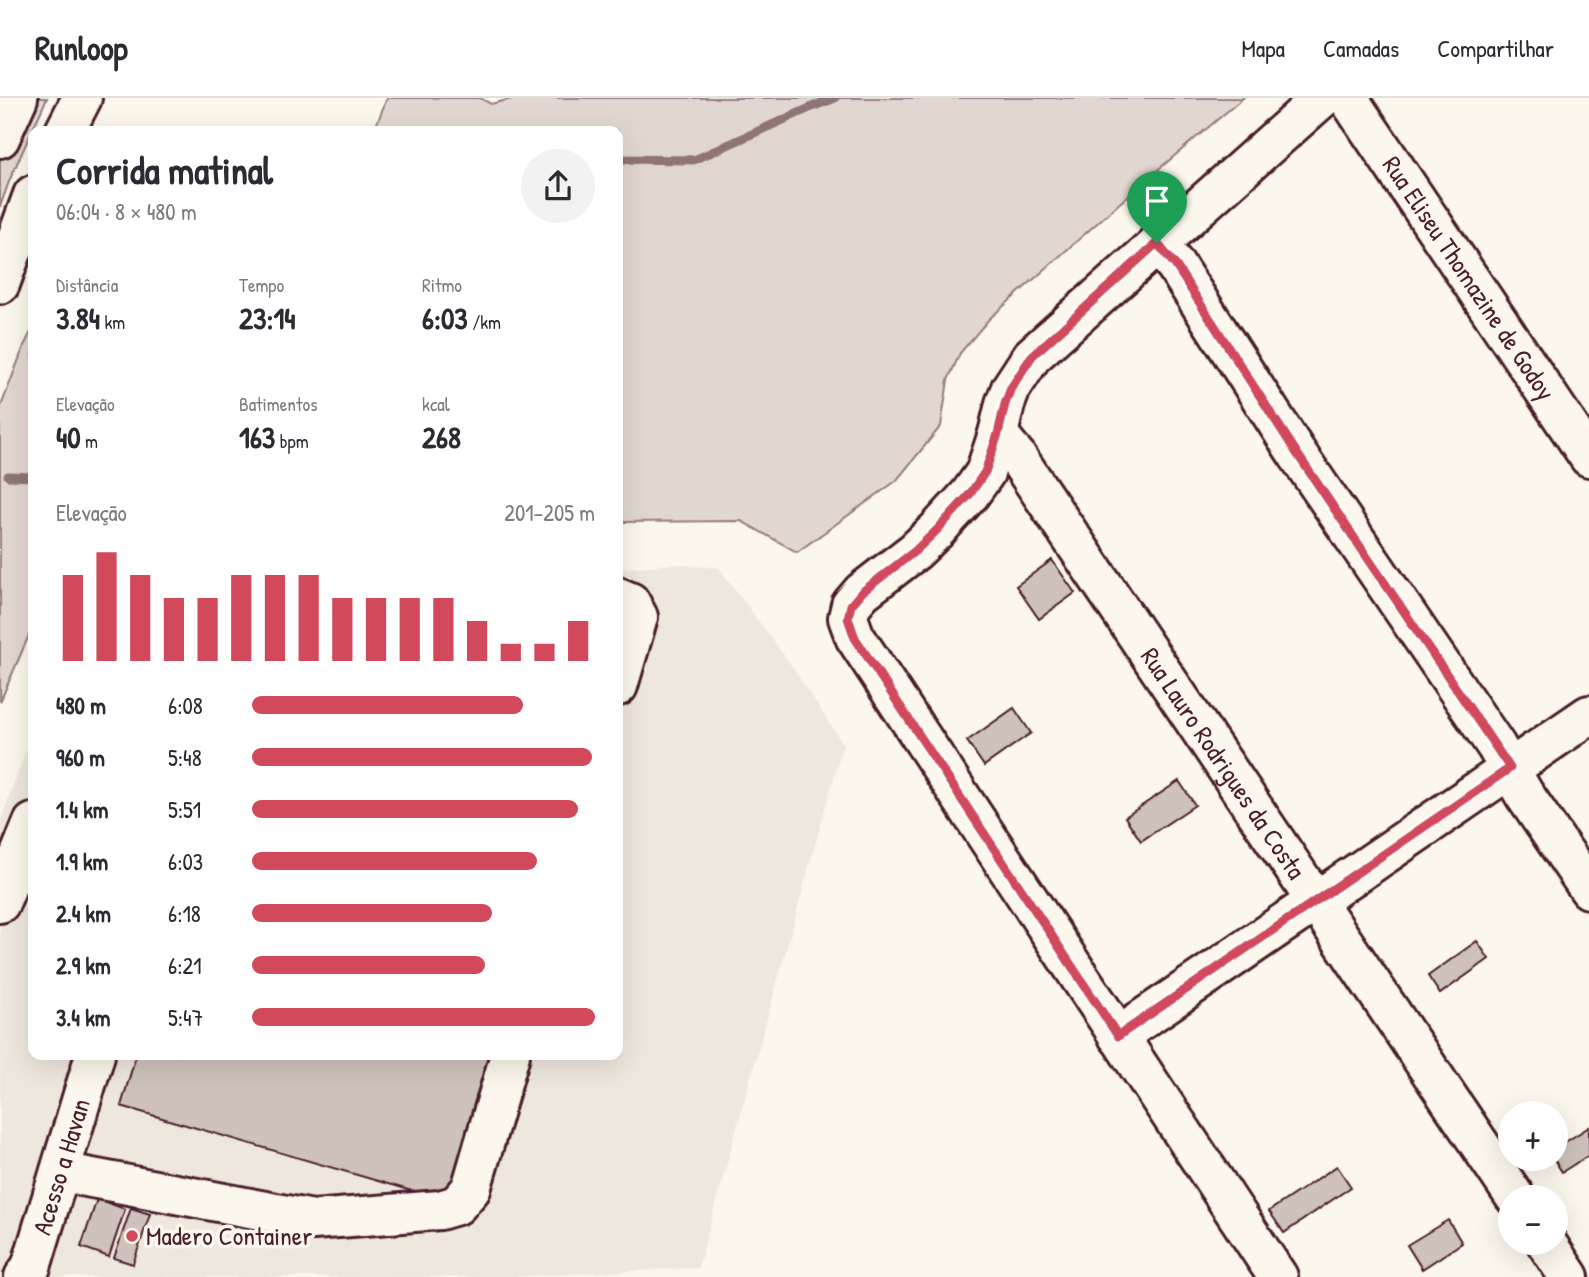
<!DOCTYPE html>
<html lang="pt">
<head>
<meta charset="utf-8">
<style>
  body { margin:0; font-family:"Patrick Hand",sans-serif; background:#f2f2f3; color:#2b2b33; height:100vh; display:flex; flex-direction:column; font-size:26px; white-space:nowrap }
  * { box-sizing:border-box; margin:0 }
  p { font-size:23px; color:#7c7c81 }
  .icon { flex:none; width:38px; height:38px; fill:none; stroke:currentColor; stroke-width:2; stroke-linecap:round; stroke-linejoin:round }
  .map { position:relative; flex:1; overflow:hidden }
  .panel { position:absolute; left:28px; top:28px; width:595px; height:934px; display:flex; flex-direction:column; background:#fff; border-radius:14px; box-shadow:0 7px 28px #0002 }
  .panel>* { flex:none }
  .tools { position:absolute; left:1498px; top:1003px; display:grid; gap:14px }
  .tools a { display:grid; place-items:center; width:70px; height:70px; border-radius:50%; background:#fff; box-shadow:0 7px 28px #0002; font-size:35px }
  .pin { position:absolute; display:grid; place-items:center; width:60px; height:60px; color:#fff; margin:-72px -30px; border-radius:50% 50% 50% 0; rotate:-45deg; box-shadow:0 0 7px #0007 }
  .pin .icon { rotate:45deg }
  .round { display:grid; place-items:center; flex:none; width:74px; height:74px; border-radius:37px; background:#f2f2f3 }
  .summary { display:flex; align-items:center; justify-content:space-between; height:119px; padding:0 28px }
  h1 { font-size:38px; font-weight:700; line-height:52px }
  .metrics { display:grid; grid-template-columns:repeat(3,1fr); gap:10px; height:119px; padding:7px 28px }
  .metrics div { display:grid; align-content:center }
  .metrics b { font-size:30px; font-weight:700 }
  .metrics small { font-size:19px; font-weight:400 }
  .metrics p { font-size:19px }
  .chart { height:196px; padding:14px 28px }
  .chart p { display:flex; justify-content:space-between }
  .chart svg { width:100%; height:126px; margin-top:7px; stroke:#d1495b; stroke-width:6 }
  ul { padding:0 28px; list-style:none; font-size:23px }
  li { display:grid; grid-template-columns:112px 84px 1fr; align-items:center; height:52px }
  li i { height:18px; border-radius:9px; background:#d1495b }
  header { display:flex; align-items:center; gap:42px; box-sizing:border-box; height:98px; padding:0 35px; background:#fff; border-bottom:2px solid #e1e1e2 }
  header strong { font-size:33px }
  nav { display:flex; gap:38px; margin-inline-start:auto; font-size:24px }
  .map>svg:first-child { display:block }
</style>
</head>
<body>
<header>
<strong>Runloop</strong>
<nav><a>Mapa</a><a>Camadas</a><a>Compartilhar</a></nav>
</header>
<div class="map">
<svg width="1589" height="1179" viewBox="0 0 1589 1179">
  <rect width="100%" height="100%" fill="#fbf7ec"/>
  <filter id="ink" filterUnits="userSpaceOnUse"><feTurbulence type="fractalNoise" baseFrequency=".0143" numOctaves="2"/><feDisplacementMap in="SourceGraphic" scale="14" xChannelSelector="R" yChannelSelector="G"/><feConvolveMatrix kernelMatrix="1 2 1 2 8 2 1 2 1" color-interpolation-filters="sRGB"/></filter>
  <g filter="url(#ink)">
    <path fill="#eee7de" d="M672,466L719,470L789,564L843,646L698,1170L506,1179H0V724L33,633V957H618V471Z"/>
    <path fill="#e2d7d0" stroke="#967b7e" stroke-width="2" d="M31,0H47L10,81L0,109V63Z
      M387,0H480L491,6L516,0H1243L1140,87L989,221L960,255L948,282L941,328L896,383L797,454L741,423L618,424V33H374Z
      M33,230V528L0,604V311L24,248Z"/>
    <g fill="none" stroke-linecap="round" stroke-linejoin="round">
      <path stroke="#907477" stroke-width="9" d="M618,61L694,62L812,9L835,0
        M8,378L33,379"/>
    </g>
    <path fill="#cfc2bc" stroke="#4a1f2b" stroke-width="2" d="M1052,462L1075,495L1039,521L1016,488Z
      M1014,610L1031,635L984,668L967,643Z
      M1179,683L1195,707L1141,743L1125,719Z
      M1477,843L1489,861L1440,896L1428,878Z
      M136,957H497L453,1105L121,1008Z
      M1589,1029V1057L1562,1074L1553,1060H1556V1050Z
      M1337,1068L1351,1089L1284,1135L1269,1113Z
      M97,1101L125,1111L109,1159L81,1149Z
      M131,1110L150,1116L133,1166L114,1160Z
      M1448,1122L1462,1145L1422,1171L1407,1147Z"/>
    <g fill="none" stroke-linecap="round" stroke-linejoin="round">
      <defs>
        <g id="minor">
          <path id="s1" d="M1348,0L1589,359"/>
          <path d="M1157,145L1176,168L1296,354L1496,648L1524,696L1589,791"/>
          <path id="s2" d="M998,336L1017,359L1515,1099"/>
          <path d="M618,499L630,504L638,519L618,588"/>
          <path d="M0,805L33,725"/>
          <path d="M1118,938L1589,617"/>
          <path d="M60,1074L313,1122L440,1112L457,1107L471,1091L510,957"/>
          <path d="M1546,1144L1569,1179"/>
          <path id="s3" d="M24,1179L31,1169L95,957"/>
          <path d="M1278,1179L855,539L848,520L851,507L862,494L915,453L937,432L970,396L985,375L998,336L1005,306L1011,290L1032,258L1322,0"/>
        </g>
        <path id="highway" d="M65,33L82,0
          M0,40L18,0
          M0,186L33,97"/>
      </defs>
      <use href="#minor" stroke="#4a1f2b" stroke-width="44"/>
      <use href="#highway" stroke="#4a1f2b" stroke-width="44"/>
      <use href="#minor" stroke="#fbf7ec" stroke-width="38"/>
      <use href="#highway" stroke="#fbf7ec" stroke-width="38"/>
    </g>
  </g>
  <g fill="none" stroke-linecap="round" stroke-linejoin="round" filter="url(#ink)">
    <defs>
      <path id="route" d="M1157,145L1176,168L1296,354L1510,670L1118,938L855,540L848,520L851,507L862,494L915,453L937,432L970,396L985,374L998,336L1005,306L1011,290L1032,258Z"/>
    </defs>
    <use href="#route" stroke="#fff" stroke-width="14"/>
    <use href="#route" stroke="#d1495b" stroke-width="9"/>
  </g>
  <circle fill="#d1495b" stroke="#fbf7ec" stroke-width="2.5" cx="132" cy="1138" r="7"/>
  <g text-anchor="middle" stroke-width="7" stroke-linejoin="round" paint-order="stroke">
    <g font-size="26" fill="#4a1f2b" stroke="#fbf7ec">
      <text dy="9" stroke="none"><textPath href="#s1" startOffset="217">Rua Eliseu Thomazine de Godoy</textPath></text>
      <text dy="9" stroke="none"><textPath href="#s2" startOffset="399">Rua Lauro Rodrigues da Costa</textPath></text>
      <text dy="9" stroke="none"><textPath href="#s3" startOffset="117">Acesso a Havan</textPath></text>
    </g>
    <g font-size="26" fill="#4a1f2b" stroke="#fbf7ec" text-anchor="start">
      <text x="146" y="1147">Madero Container</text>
    </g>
  </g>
</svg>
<div class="tools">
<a>+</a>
<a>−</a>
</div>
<div class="pin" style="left:1157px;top:145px;background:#1e9e55"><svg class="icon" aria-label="arrive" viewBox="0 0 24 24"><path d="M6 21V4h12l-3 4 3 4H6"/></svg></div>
<section class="panel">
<div class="summary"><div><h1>Corrida matinal</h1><p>06:04 · 8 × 480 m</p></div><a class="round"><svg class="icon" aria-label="share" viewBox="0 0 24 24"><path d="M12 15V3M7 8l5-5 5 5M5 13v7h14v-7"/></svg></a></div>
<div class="metrics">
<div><p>Distância</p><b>3.84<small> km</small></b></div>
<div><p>Tempo</p><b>23:14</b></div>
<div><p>Ritmo</p><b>6:03<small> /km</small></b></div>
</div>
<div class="metrics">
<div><p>Elevação</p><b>40<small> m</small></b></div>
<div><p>Batimentos</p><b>163<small> bpm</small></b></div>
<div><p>kcal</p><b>268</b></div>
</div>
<div class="chart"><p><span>Elevação</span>201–205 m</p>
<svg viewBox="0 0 160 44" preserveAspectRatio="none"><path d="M5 44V14M15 44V6M25 44V14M35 44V22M45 44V22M55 44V14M65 44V14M75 44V14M85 44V22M95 44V22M105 44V22M115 44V22M125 44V30M135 44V38M145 44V38M155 44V30"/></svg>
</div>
<ul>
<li><b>480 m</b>6:08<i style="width:79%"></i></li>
<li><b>960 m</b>5:48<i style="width:99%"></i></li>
<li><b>1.4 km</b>5:51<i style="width:95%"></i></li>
<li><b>1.9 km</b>6:03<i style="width:83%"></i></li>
<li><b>2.4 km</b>6:18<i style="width:70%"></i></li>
<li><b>2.9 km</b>6:21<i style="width:68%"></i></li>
<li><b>3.4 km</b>5:47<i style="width:100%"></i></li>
</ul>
</section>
</div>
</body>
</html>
